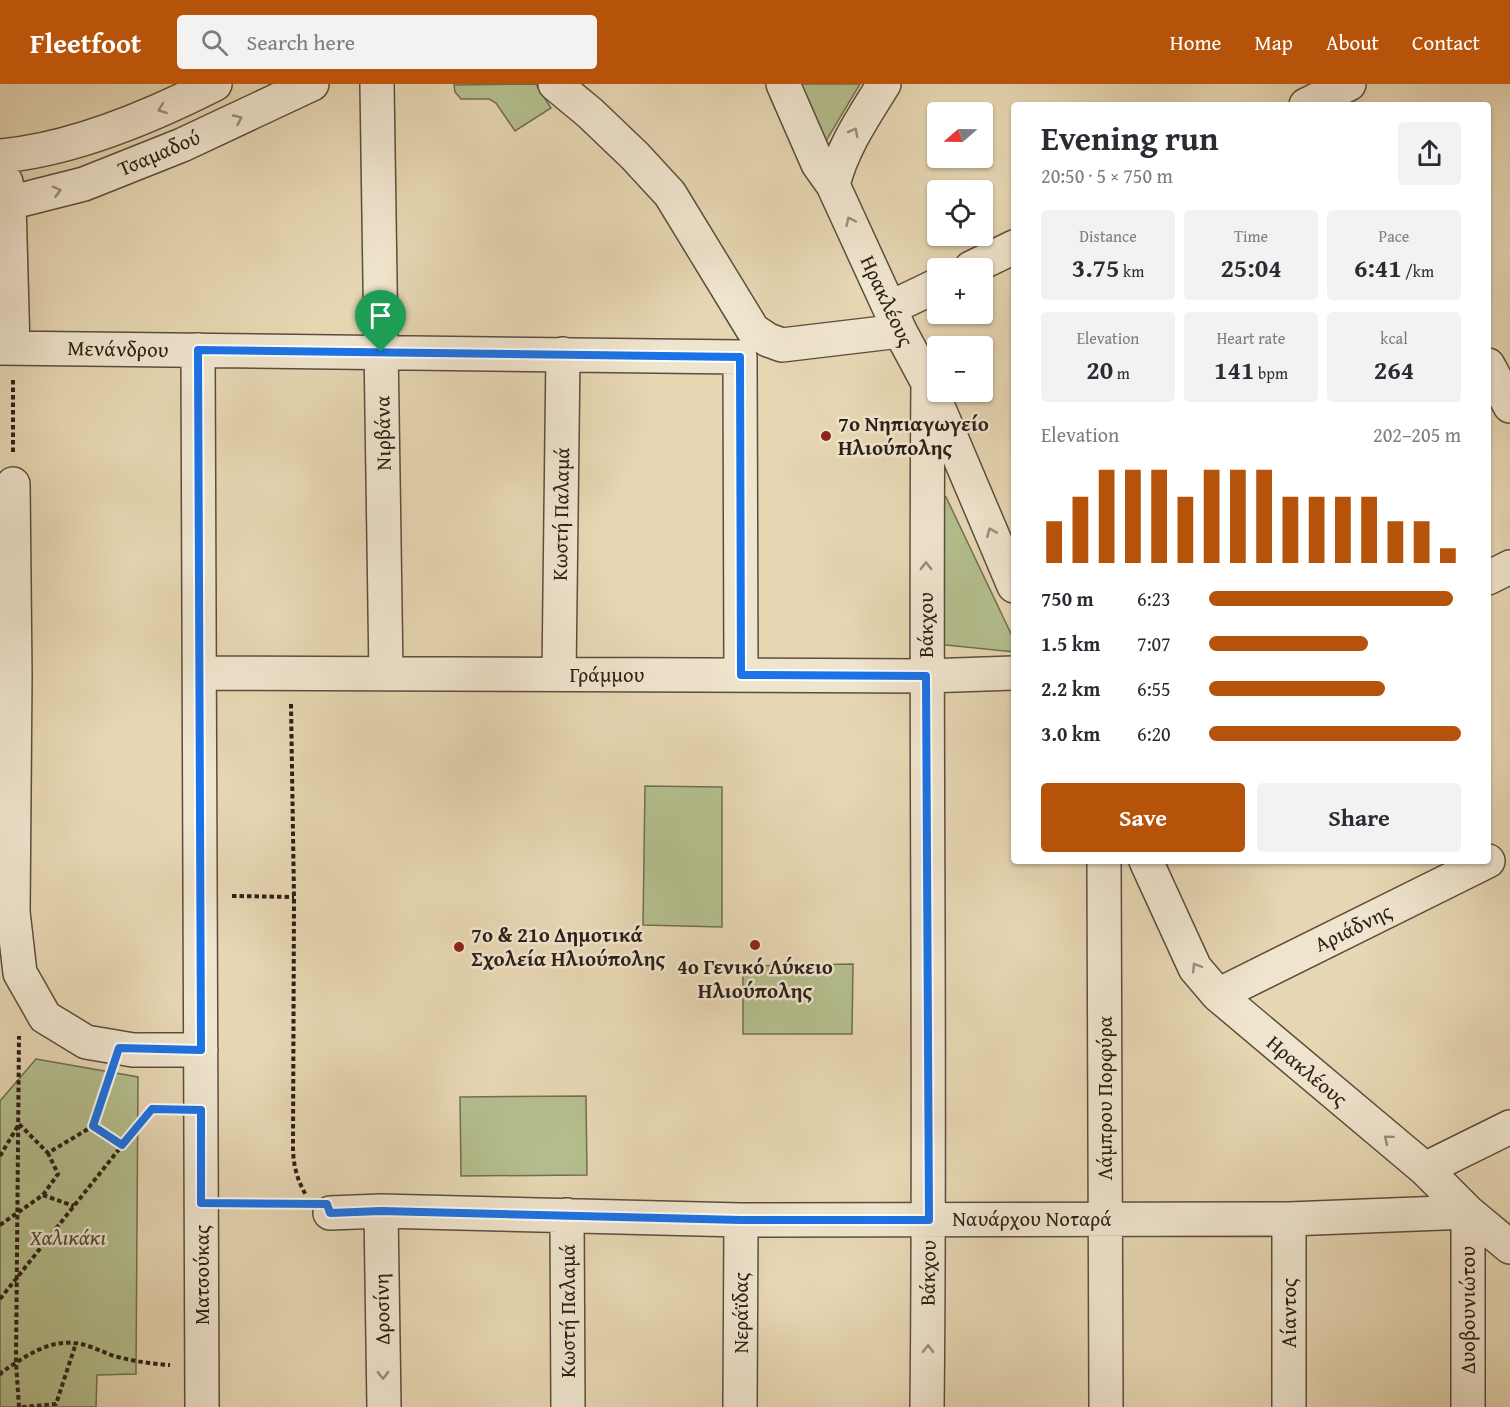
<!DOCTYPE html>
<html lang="en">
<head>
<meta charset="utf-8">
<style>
  body { margin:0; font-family:"Gentium Book Plus",serif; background:#f2f2f3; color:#2b2b33; height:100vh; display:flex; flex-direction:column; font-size:22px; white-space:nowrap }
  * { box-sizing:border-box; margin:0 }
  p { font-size:20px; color:#7c7c81 }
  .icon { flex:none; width:33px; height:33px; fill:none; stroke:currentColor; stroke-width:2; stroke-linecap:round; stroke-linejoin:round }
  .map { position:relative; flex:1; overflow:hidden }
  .side { position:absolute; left:1011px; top:18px; width:480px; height:762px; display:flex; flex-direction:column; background:#fff; border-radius:6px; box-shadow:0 2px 4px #0004 }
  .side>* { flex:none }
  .needle { width:39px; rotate:250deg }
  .controls { position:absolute; left:927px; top:18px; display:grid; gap:12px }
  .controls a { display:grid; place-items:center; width:66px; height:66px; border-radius:6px; background:#fff; box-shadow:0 2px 4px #0004; font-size:30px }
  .pin { position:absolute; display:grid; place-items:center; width:51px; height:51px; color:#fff; margin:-62px -26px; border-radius:50% 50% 50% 0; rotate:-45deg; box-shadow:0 0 6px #0007 }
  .pin .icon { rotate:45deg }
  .round { display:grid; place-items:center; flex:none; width:63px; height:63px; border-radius:6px; background:#f2f2f3 }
  .headline { display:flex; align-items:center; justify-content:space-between; height:102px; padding:0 30px }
  h1 { font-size:33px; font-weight:700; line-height:45px }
  .figures { display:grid; grid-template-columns:repeat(3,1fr); gap:9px; height:102px; padding:6px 30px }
  .figures div { display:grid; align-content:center; border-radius:6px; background:#f2f2f3; text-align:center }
  .figures b { font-size:26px; font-weight:700 }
  .figures small { font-size:16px; font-weight:400 }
  .figures p { font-size:16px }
  .chart { height:168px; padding:12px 30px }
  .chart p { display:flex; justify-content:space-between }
  .chart svg { width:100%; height:108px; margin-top:6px; stroke:#b45309; stroke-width:6 }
  .cta { display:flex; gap:12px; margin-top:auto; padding:12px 30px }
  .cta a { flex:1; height:69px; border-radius:6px; background:#b45309; color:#fff; font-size:24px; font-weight:700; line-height:69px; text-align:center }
  .cta a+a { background:#f2f2f3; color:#2b2b33 }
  ul { padding:0 30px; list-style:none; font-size:20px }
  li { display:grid; grid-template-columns:96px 72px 1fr; align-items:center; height:45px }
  li i { height:15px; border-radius:8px; background:#b45309 }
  header { display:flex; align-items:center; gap:36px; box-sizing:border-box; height:84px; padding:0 30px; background:#b45309; color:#fff }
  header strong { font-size:28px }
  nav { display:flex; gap:33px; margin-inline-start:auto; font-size:21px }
  .search { width:420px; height:54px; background:#f2f2f3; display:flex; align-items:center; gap:15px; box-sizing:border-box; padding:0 21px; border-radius:6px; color:#7c7c81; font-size:22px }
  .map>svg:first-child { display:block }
</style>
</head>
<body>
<header>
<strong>Fleetfoot</strong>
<div class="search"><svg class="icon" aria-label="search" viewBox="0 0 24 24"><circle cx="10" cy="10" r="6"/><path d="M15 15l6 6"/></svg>Search here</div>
<nav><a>Home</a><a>Map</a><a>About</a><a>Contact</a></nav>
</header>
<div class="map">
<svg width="1510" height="1323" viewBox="0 0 1510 1323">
  <rect width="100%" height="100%" fill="#e6d6b2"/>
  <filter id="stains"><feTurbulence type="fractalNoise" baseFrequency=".00333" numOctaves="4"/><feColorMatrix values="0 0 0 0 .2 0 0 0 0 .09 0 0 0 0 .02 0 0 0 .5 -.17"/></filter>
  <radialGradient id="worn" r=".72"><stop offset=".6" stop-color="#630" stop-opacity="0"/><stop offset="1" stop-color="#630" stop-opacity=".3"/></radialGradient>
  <path fill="#b4be8d" stroke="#706f52" stroke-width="1.5" d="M536,0L551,24L515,47L496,19L489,15H461L455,8L454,1Z
    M790,0H860L820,67Z
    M935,411L946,413L1014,556V568L927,559Z
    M645,702L722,703V843L643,841Z
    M853,880L852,950H743V882Z
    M36,975L138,993L136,1290L97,1291L96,1323H0V1017Z
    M586,1012L587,1091L461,1092L460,1013Z"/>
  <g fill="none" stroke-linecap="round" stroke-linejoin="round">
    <defs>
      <path id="minor" d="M377,0L386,590
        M555,0L590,29L635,72L670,110L753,246L768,256L782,261L900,247
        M783,0L818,80L833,101L900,247L928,299L1014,502
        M1306,21L1349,0
        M0,72C71,66 152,32 215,0
        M6,98L9,119L13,264
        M833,101C842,64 864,32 884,0
        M0,119H9L84,100L182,61L312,0
        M971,184L1014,163
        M890,224L938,201
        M0,264L740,273L741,591
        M198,266L202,1323
        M1488,281L1510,322
        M13,400L15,591L13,828L20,889L45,933L86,958L133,966H201
        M1488,494L1510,483
        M200,589L926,592L1014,589
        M559,590L563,270
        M1104,777L1106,1323
        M1146,777L1195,884L1218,911L1425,1085L1468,1128L1510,1163
        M1218,911L1488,777
        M1425,1085L1510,1043
        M381,1127L384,1323
        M330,1129L381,1127L741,1136L1289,1135L1468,1128V1323
        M567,1131L568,1323
        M1289,1135V1323
        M740,1323L741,1136
        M927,1323C931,982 925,640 928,299"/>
    </defs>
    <use href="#minor" stroke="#5b4e3e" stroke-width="36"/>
    <path stroke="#2d2018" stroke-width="4" stroke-dasharray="4.5 3" stroke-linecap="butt" d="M13,368V295
      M291,620L294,813L293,1063C293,1080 297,1096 306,1111
      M232,812L294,813
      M93,1042L122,1061
      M0,1072L19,1040L48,1069L93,1042L109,992
      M43,1111L74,1122
      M232,1119H300
      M0,1141L43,1111L58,1090L48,1069
      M0,1215L151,1025H169
      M0,1291L2,1288C23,1274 47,1256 74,1259C88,1260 102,1268 114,1272C133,1277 151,1280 170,1281
      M19,1323L16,1278L19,952
      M22,1323L56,1320L76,1259"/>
    <use href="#minor" stroke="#efe4cd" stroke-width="33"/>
  </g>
  <defs><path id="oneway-chevron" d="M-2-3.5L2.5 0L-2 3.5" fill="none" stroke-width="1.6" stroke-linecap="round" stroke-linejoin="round" transform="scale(1.5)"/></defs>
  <g stroke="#988c7c">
    <use href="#oneway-chevron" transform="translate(162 25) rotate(160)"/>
    <use href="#oneway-chevron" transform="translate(238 35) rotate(-25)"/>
    <use href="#oneway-chevron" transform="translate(854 48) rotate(-62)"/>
    <use href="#oneway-chevron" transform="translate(57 107) rotate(-14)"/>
    <use href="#oneway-chevron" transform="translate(850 137) rotate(-115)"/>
    <use href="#oneway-chevron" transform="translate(991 448) rotate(-113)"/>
    <use href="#oneway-chevron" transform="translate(926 482) rotate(-90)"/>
    <use href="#oneway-chevron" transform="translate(1196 883) rotate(-122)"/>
    <use href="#oneway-chevron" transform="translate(1388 1055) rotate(-140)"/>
    <use href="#oneway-chevron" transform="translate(928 1265) rotate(-89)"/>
    <use href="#oneway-chevron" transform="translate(383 1291) rotate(89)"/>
  </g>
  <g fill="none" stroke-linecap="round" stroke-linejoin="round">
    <defs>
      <path id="route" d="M198,266L740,273L741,591L926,592L929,1136H741L381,1127L330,1129L327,1120L201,1119V1026L152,1025L122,1061L93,1042L119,964L201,966Z"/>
    </defs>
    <use href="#route" stroke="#fff" stroke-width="12"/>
    <use href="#route" stroke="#1a73e8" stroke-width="8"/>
  </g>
  <g fill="#8f2418" stroke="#efe4cd" stroke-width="2">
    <circle cx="826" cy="352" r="6"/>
    <circle cx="755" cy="861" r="6"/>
    <circle cx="459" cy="863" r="6"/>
  </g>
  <g text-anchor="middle" stroke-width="5" stroke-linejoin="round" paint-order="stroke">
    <g font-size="21" fill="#2d2018" stroke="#efe4cd">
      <text transform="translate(159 69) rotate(-23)" y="7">Τσαμαδού</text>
      <text transform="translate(887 217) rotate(65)" y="7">Ηρακλέους</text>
      <text transform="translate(118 265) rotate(1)" y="7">Μενάνδρου</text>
      <text transform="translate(383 349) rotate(-91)" y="7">Νιρβάνα</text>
      <text transform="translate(561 430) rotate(-89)" y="7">Κωστή Παλαμά</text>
      <text transform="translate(926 541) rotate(-90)" y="7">Βάκχου</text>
      <text x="607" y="598">Γράμμου</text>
      <text transform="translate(1353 844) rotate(-26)" y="7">Αριάδνης</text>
      <text transform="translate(1307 987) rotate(40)" y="7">Ηρακλέους</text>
      <text transform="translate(1105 1014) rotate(-90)" y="7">Λάμπρου Πορφύρα</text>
      <text x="1032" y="1142">Ναυάρχου Νοταρά</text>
      <text transform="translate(928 1189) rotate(-89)" y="7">Βάκχου</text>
      <text transform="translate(202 1191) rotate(-90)" y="7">Ματσούκας</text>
      <text transform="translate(382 1225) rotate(-91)" y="7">Δροσίνη</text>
      <text transform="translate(1468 1226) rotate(-90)" y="7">Δυοβουνιώτου</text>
      <text transform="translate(568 1227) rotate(-90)" y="7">Κωστή Παλαμά</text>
      <text transform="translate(741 1229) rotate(-90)" y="7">Νεράϊδας</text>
      <text transform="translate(1289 1229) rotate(-90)" y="7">Αίαντος</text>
    </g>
    <g font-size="21" font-weight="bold" fill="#2d2018" stroke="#efe4cd" text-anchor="start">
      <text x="838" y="347">7ο Νηπιαγωγείο<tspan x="838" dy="24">Ηλιούπολης</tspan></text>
      <text x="471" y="858">7ο &amp; 21ο Δημοτικά<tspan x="471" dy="24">Σχολεία Ηλιούπολης</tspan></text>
      <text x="755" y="890" text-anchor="middle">4ο Γενικό Λύκειο<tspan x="755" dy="24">Ηλιούπολης</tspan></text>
    </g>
    <g font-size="21" font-style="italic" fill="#4f4835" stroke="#efe4cd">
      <text x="68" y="1161">Χαλικάκι</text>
    </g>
  </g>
  <rect width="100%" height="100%" filter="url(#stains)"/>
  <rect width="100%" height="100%" fill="url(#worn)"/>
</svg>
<div class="controls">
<a><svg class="needle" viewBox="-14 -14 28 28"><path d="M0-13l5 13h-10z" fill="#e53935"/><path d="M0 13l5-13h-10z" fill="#7c7c81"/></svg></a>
<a><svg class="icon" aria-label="locate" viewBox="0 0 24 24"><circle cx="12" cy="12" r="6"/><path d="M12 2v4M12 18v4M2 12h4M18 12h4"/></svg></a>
<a>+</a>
<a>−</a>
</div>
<div class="pin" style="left:381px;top:268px;background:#1e9e55"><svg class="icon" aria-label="arrive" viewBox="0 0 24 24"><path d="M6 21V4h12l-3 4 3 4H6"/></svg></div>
<section class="side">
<div class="headline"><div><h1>Evening run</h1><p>20:50 · 5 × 750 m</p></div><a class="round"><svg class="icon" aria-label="share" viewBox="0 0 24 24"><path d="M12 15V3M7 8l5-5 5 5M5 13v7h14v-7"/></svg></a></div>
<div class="figures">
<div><p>Distance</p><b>3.75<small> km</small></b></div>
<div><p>Time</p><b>25:04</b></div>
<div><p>Pace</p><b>6:41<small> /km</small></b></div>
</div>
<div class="figures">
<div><p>Elevation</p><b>20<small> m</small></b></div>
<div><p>Heart rate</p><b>141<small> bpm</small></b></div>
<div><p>kcal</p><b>264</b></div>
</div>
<div class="chart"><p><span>Elevation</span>202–205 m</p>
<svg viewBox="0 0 160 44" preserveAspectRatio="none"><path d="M5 44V27M15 44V17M25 44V6M35 44V6M45 44V6M55 44V17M65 44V6M75 44V6M85 44V6M95 44V17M105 44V17M115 44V17M125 44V17M135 44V27M145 44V27M155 44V38"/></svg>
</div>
<ul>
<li><b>750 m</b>6:23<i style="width:97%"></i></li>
<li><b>1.5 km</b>7:07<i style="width:63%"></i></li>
<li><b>2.2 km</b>6:55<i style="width:70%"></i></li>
<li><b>3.0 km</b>6:20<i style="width:100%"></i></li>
</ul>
<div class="cta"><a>Save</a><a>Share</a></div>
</section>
</div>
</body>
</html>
